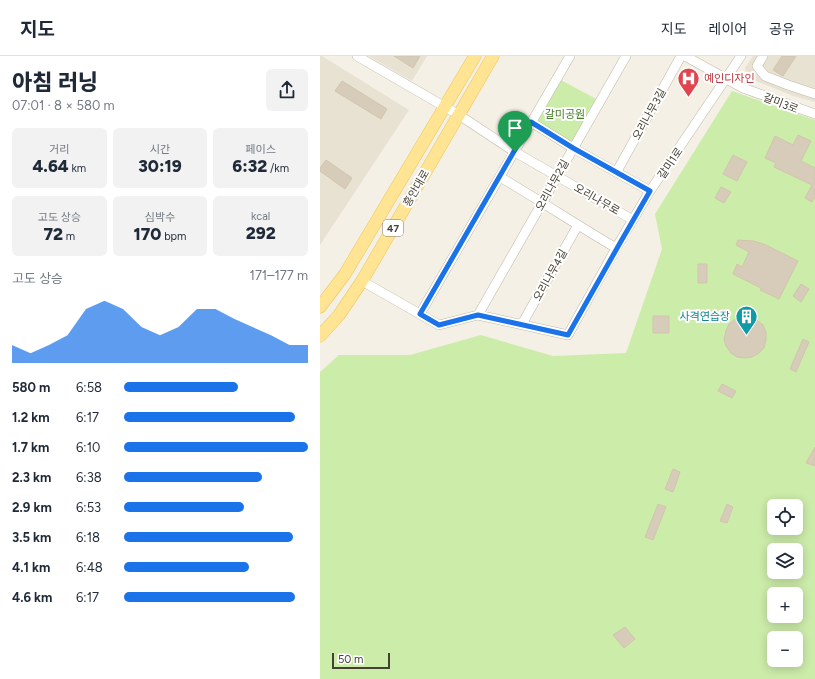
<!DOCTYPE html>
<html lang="ko">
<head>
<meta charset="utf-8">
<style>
  body { margin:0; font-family:Figtree,"Noto Sans KR",sans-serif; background:#f2f2f3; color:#1f2937; height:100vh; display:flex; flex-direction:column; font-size:15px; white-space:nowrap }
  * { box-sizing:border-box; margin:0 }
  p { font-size:13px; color:#747a83 }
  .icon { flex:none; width:22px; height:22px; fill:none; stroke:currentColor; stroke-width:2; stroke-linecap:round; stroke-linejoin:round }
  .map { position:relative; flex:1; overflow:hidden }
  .panel { display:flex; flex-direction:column; background:#fff; width:320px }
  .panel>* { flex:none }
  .controls { position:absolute; left:447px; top:443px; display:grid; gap:8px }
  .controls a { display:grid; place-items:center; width:36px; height:36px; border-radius:6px; background:#fff; box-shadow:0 2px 10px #0003; font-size:20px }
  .scale { position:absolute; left:12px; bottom:10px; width:58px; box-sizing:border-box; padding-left:4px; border:2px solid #474034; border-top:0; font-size:11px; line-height:14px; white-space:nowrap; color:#474034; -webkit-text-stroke:3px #fff; paint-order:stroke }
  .pin { position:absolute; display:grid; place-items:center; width:34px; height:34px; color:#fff; margin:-41px -17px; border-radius:50% 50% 50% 0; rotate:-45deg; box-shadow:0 0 4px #0007 }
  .pin .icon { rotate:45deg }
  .round { display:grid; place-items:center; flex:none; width:42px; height:42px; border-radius:6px; background:#f2f2f3 }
  .overview { display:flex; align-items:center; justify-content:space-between; height:68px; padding:0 12px }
  h1 { font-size:22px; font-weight:800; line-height:30px }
  .figures { display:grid; grid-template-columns:repeat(3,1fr); gap:6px; height:68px; padding:4px 12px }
  .figures div { display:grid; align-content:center; border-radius:6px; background:#f2f2f3; text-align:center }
  .figures b { font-size:17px; font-weight:800 }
  .figures small { font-size:11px; font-weight:400 }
  .figures p { font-size:11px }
  .chart { height:112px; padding:8px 12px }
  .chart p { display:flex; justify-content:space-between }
  .chart svg { width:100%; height:72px; margin-top:4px; fill:#1a73e8; opacity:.7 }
  ul { padding:0 12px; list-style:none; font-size:13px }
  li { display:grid; grid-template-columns:64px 48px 1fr; align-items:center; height:30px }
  li i { height:10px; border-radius:5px; background:#1a73e8 }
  header { display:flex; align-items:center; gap:24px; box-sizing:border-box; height:56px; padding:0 20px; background:#fff; border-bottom:1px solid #e0e1e3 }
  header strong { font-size:19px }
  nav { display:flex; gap:22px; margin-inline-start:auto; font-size:14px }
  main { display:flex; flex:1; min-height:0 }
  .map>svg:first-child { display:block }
</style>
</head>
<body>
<header>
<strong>지도</strong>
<nav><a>지도</a><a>레이어</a><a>공유</a></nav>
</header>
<main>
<section class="panel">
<div class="overview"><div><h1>아침 러닝</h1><p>07:01 · 8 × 580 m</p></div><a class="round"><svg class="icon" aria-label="share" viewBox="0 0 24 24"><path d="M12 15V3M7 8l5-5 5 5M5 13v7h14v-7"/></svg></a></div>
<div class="figures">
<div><p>거리</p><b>4.64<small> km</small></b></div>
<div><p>시간</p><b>30:19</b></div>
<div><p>페이스</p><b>6:32<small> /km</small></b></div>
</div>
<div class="figures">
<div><p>고도 상승</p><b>72<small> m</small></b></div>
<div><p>심박수</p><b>170<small> bpm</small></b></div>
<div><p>kcal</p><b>292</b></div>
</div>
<div class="chart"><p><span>고도 상승</span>171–177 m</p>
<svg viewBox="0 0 160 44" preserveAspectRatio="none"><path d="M0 44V33L10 38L20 33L30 27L40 11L50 6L60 11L70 22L80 27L90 22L100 11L110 11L120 17L130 22L140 27L150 33L160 33V44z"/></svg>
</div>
<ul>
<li><b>580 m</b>6:58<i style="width:62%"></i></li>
<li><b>1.2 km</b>6:17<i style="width:93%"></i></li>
<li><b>1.7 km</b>6:10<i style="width:100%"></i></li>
<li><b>2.3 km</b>6:38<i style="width:75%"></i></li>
<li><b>2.9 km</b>6:53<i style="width:65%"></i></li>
<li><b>3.5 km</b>6:18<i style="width:92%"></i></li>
<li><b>4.1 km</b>6:48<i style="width:68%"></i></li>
<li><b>4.6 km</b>6:17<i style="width:93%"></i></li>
</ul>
</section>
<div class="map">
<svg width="495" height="623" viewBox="0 0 495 623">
  <rect width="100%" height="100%" fill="#f4f0e5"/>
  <path fill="#e8e2d3" d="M0,0H2L89,54L0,189Z
    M49,0H107L92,25Z
    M433,0H495V46L473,40L429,22L425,12Z"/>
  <path fill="#ccecaa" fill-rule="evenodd" d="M237,22L280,45L253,92L211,66Z
    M412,35L495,64V623H0V316L19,299H90L161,279L233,300L306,297L342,193L335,158ZM454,450H476V472H454ZM454,494H476V516H454ZM454,538H476V560H454ZM454,582H476V604H454Z"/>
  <path fill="#d7ccba" stroke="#d2c5ac" d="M74,0H100L93,12Z
    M462,0H476L463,20L453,14Z
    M22,25L67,53L61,63L15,35Z
    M478,79L491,85L481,105L495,112V141L492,146L485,142L492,129L454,111L456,107L445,102L455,80L473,89Z
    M413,99L427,106L417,125L403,118Z
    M6,104L32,122L25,133L0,115V112Z
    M401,131L411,136L404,147L395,142Z
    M418,184L434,185L446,189L478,205L459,243L440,234L441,232L413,218L417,208L422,211L429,196L416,189Z
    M378,208H387V227H378Z
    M481,228L489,233L481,246L473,240Z
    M426,259L437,264L443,269L446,276V284L444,292L439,297L432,301L425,302L417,301L411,297L406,290L404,283L406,275L409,268L415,263Z
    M333,260H349V277H333Z
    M483,283L489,286L476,316L470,313Z
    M402,328L416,335L412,342L398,335Z
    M495,391V410L486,407Z
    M353,413L360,416L353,436L345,433Z
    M338,448L346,451L333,484L325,481Z
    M407,448L413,451L407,467L400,465Z
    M305,571L315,583L304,592L293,579Z"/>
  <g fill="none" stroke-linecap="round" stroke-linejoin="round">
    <defs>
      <path id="minor" d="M37,0L139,59L195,96L313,164
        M365,0L423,32L495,58
        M443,0L437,10L445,20L468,29L495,38
        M211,66L253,92L330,135
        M297,115L361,0
        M180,121C219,144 257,169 296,192
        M42,225L119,269L158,259L248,279L299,187L330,135L421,0
        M100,258L250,0
        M158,259L306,0
        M202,268L258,169"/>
      <path id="major" d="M0,251L25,218L155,0
        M0,280L19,259L42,225L173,0"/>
    </defs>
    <use href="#minor" stroke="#c0b8a7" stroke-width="10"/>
    <use href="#major" stroke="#edc65a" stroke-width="13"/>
    <use href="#minor" stroke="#fff" stroke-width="9"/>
    <use href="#major" stroke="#ffe493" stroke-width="12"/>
  </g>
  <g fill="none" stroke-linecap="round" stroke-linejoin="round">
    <defs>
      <path id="route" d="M211,66L253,92L330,135L300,187L248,279L158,259L119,269L100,258Z"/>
    </defs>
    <use href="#route" stroke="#fff" stroke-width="8"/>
    <use href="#route" stroke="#1a73e8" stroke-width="5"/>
  </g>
  <defs>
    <symbol id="hospital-pin" viewBox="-11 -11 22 30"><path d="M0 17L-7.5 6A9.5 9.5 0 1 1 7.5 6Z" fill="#e0444e" stroke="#fff"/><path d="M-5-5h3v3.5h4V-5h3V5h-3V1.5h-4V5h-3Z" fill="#fff"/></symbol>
    <symbol id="building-pin" viewBox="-11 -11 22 30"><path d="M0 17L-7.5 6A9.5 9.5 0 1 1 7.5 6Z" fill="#0f9aa8" stroke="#fff"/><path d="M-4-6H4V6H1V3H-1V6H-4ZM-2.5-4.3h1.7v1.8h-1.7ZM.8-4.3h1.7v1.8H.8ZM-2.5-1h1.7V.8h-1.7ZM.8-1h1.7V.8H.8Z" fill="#fff"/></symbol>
  </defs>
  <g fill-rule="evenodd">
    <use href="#hospital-pin" x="356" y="10" width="25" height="34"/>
    <use href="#building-pin" x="414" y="248" width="25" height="34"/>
  </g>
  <g text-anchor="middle" stroke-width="4" stroke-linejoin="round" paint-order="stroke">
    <rect fill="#fff" stroke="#7e7971" stroke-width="1" x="63" y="164" width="20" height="16" rx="3"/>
    <g font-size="10" font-weight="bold" fill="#474034">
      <text x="73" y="176">47</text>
    </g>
    <g font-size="11" fill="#be3a42" stroke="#fff" text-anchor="start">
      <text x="384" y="26">예인디자인</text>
    </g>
    <g font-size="11" fill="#474034" stroke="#fff">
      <text transform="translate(461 47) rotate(21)" y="4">갈미3로</text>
      <text transform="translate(329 58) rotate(-61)" y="4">오리나무3길</text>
      <text transform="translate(350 107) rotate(-56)" y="4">갈미1로</text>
      <text transform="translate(232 129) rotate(-61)" y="4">오리나무2길</text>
      <text transform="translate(96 132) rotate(-60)" y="4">흥안대로</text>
      <text transform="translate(277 143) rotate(30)" y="4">오리나무로</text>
      <text transform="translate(230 219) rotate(-61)" y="4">오리나무4길</text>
    </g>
    <g font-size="11" fill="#427e22" stroke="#fff">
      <text x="245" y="62">갈미공원</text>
    </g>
    <g font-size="11" fill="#0d838f" stroke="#fff" text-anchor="end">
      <text x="410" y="264">사격연습장</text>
    </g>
  </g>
</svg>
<div class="controls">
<a><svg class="icon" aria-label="locate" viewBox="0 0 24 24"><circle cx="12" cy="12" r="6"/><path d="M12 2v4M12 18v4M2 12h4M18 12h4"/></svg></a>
<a><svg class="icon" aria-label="layers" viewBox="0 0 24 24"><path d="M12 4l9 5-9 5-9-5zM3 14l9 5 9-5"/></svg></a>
<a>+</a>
<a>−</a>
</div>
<div class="scale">50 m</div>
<div class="pin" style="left:195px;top:96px;background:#1e9e55"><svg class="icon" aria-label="arrive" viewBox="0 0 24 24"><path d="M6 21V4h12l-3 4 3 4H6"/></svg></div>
</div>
</main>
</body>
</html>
